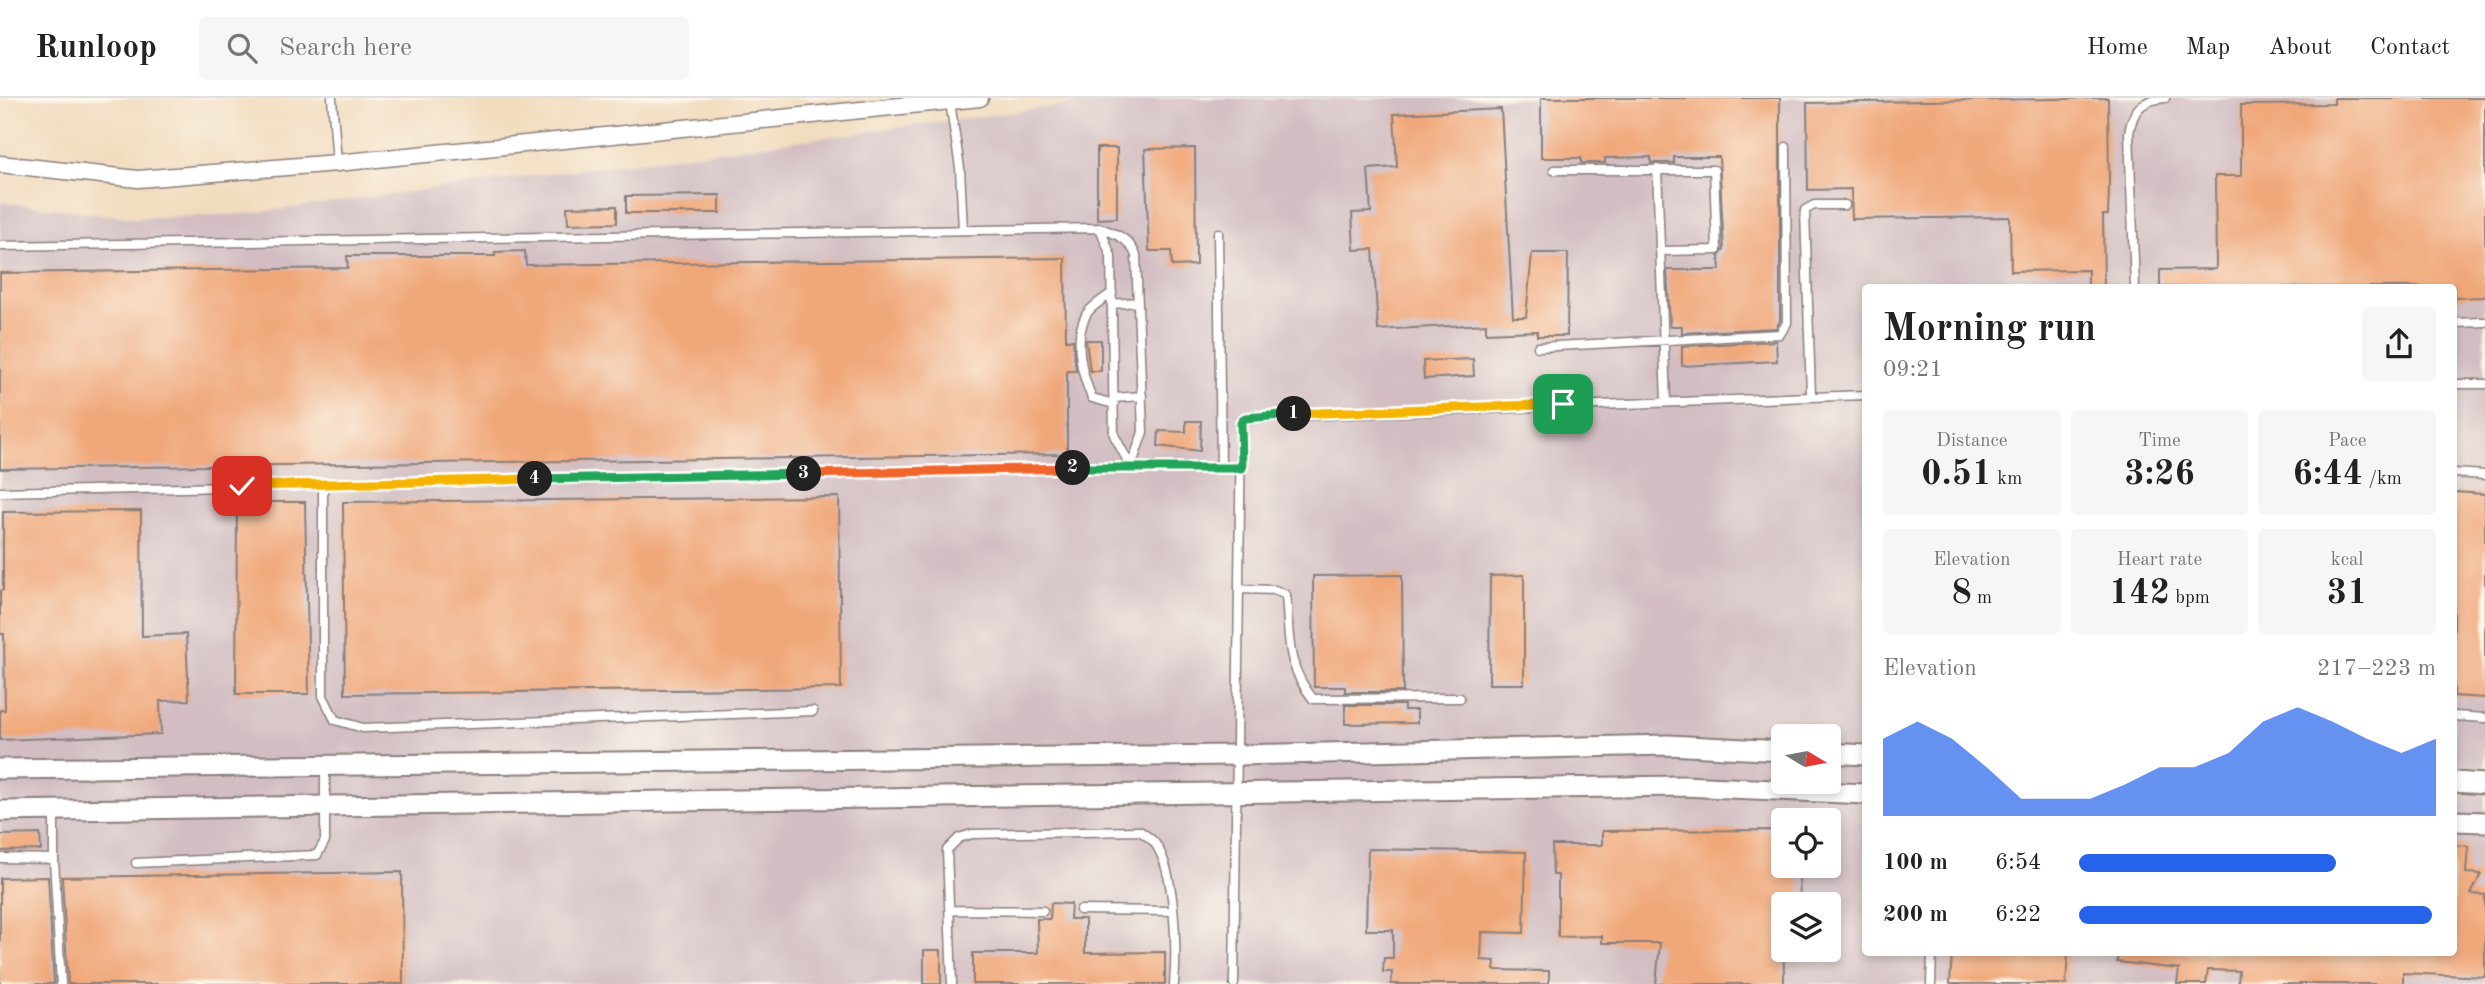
<!DOCTYPE html>
<html lang="en">
<head>
<meta charset="utf-8">
<style>
  body { margin:0; font-family:"Old Standard TT",serif; background:#f6f6f6; color:#222; height:100vh; display:flex; flex-direction:column; font-size:26px; white-space:nowrap }
  * { box-sizing:border-box; margin:0 }
  p { font-size:23px; color:#767676 }
  .icon { flex:none; width:38px; height:38px; fill:none; stroke:currentColor; stroke-width:2; stroke-linecap:round; stroke-linejoin:round }
  .map { position:relative; flex:1; overflow:hidden }
  .drawer { position:absolute; left:1862px; top:186px; width:595px; height:672px; display:flex; flex-direction:column; background:#fff; border-radius:7px; box-shadow:0 4px 10px #0003 }
  .drawer>* { flex:none }
  .needle { width:46px; rotate:100deg }
  .controls { position:absolute; left:1771px; top:626px; display:grid; gap:14px }
  .controls a { display:grid; place-items:center; width:70px; height:70px; border-radius:7px; background:#fff; box-shadow:0 4px 10px #0003; font-size:35px }
  .pin { position:absolute; display:grid; place-items:center; width:60px; height:60px; color:#fff; margin:-30px; border-radius:14px; box-shadow:0 4px 10px #0006 }
  .km { position:absolute; width:35px; height:35px; margin:-18px; border-radius:50%; background:#222; color:#fff; font-size:19px; line-height:35px; text-align:center }
  .round { display:grid; place-items:center; flex:none; width:74px; height:74px; border-radius:7px; background:#f6f6f6 }
  .headline { display:flex; align-items:center; justify-content:space-between; height:119px; padding:0 21px }
  h1 { font-size:38px; font-weight:700; line-height:52px }
  .stats { display:grid; grid-template-columns:repeat(3,1fr); gap:10px; height:119px; padding:7px 21px }
  .stats div { display:grid; align-content:center; border-radius:7px; background:#f6f6f6; text-align:center }
  .stats b { font-size:35px; font-weight:700 }
  .stats small { font-size:19px; font-weight:400 }
  .stats p { font-size:19px }
  .chart { height:196px; padding:14px 21px }
  .chart p { display:flex; justify-content:space-between }
  .chart svg { width:100%; height:126px; margin-top:7px; fill:#2563eb; opacity:.7 }
  ul { padding:0 21px; list-style:none; font-size:23px }
  li { display:grid; grid-template-columns:112px 84px 1fr; align-items:center; height:52px }
  li i { height:18px; border-radius:9px; background:#2563eb }
  header { display:flex; align-items:center; gap:42px; box-sizing:border-box; height:98px; padding:0 35px; background:#fff; border-bottom:2px solid #e0e0e0 }
  header strong { font-size:33px }
  nav { display:flex; gap:38px; margin-inline-start:auto; font-size:24px }
  .search { width:490px; height:63px; background:#f6f6f6; display:flex; align-items:center; gap:18px; box-sizing:border-box; padding:0 24px; border-radius:7px; color:#767676; font-size:26px }
  .map>svg:first-child { display:block }
</style>
</head>
<body>
<header>
<strong>Runloop</strong>
<div class="search"><svg class="icon" aria-label="search" viewBox="0 0 24 24"><circle cx="10" cy="10" r="6"/><path d="M15 15l6 6"/></svg>Search here</div>
<nav><a>Home</a><a>Map</a><a>About</a><a>Contact</a></nav>
</header>
<div class="map">
<svg width="2485" height="886" viewBox="0 0 2485 886">
  <rect width="100%" height="100%" fill="#fbf7ec"/>
  <filter id="ink" filterUnits="userSpaceOnUse"><feTurbulence type="fractalNoise" baseFrequency=".0143" numOctaves="2"/><feDisplacementMap in="SourceGraphic" scale="14" xChannelSelector="R" yChannelSelector="G"/><feConvolveMatrix kernelMatrix="1 2 1 2 8 2 1 2 1" color-interpolation-filters="sRGB"/></filter>
  <filter id="wash" filterUnits="userSpaceOnUse"><feTurbulence type="fractalNoise" baseFrequency=".00686" numOctaves="4" result="noise"/><feDisplacementMap in="SourceGraphic" scale="28" xChannelSelector="R" yChannelSelector="G"/><feGaussianBlur stdDeviation="1.57" result="paint"/><feColorMatrix in="noise" values="0 0 0 0 0 0 0 0 0 0 0 0 0 0 0 0 0 1.4 0 .05"/><feComposite in="paint" operator="in"/></filter>
  <g filter="url(#wash)">
    <rect width="100%" height="100%" fill="#f2dcbe"/>
    <path fill="#d2bec2" fill-rule="evenodd" d="M1119,0H2485V886H0V104L134,120L245,116ZM1866,189H2454V854H1866ZM1783,639H1829V684H1783ZM1783,723H1829V768H1783ZM1783,807H1829V852H1783Z"/>
    <g id="blocks">
      <path fill="#f0a87a" d="M1541,0H1780V223L1776,230L1682,235V228H1670L1667,172H1720L1719,158L1724,152L1719,59H1674V65H1651V59L1605,60V65H1581V60H1541Z
        M2108,0L2109,87L2108,117H2103L2104,189H2088V172L2011,173L2010,119L1852,121L1851,91L1808,92L1807,5Z
        M2334,0H2485V199L2454,200V189H2160V172L2216,171L2215,78H2241V7L2334,6Z
        M1501,11L1513,219H1526L1532,155H1568L1567,238H1537V233L1486,235V226L1378,232L1373,151L1354,152L1352,115L1371,114L1368,71L1397,69L1394,16Z
        M1097,50H1117V120L1097,121Z
        M1195,50L1196,167L1172,168L1171,153H1149L1145,51Z
        M720,97V115H626V98Z
        M617,108V125L568,126L567,109Z
        M525,153L526,167L1065,160L1066,242H1073L1076,273H1067V356L0,371V175L348,170L347,158H495V154Z
        M1086,242H1101V273H1090Z
        M1776,243L1777,263L1682,268V248Z
        M1473,261L1474,278L1424,281L1423,263Z
        M1186,323H1201L1200,353L1158,348L1159,333L1186,334Z
        M2454,394L2485,396V600L2454,598Z
        M839,399L841,590L345,596L343,404Z
        M237,404H305L309,596H236Z
        M141,413L142,538L186,536L189,602L160,603L161,636L0,642V612H5L4,536H0V493L3,492V414Z
        M1402,477L1403,594H1345V589H1314L1313,478Z
        M1524,477V586H1489L1490,478Z
        M1345,607H1404V612H1417V625L1345,626Z
        M1783,732V768H1799L1800,807H1783L1784,886H1656L1660,845H1602V838L1558,839V777H1553L1552,747H1602V733Z
        M40,736L41,752L0,753V737Z
        M2454,747L2468,748L2466,775L2481,776L2471,796L2485,797V879L2403,875V886H2238L2239,873L2208,872L2206,886H2177L2179,871L2117,864L2118,854H2454Z
        M1368,751L1526,754L1524,835L1482,834L1481,862L1495,863L1494,872L1549,873V886H1391L1392,874H1383L1384,860H1393V832H1366Z
        M402,774L403,886H68L62,779Z
        M48,779L54,886H0V780Z
        M1051,805L1071,806L1070,821H1085V855L1165,854V886H973V855H1038L1037,821H1050Z
        M924,852H941V886H924Z
        M1952,854H2068L2066,886H1950Z"/>
    </g>
  </g>
  <g filter="url(#ink)">
    <use href="#blocks" fill-opacity="0" stroke="#8a7f7c" stroke-width="2"/>
    <g fill="none" stroke-linecap="round" stroke-linejoin="round">
      <defs>
        <path id="service" d="M332,0L337,65
          M950,4L960,70L963,132
          M1657,71L1666,303
          M1554,72H1714L1717,152L1661,153
          M1100,130L1111,158L1114,337L1131,369
          M1218,135L1221,370
          M0,148L1100,130C1117,136 1128,140 1136,157L1143,334L1131,369
          M2135,189L2129,35C2133,12 2140,2 2165,0
          M1112,195C1104,201 1090,209 1086,217C1073,242 1082,277 1092,300L1114,306
          M1112,206L1138,204
          M2454,225L2485,224
          M1538,249L1780,236L1787,225L1786,49
          M2454,286H2485
          M1811,298L1805,112L1814,107H1845
          M1114,300L1142,298
          M2454,375L2485,377
          M323,386V598L335,622L363,630L813,613
          M0,394L1131,369L1242,370
          M1241,491L1275,492L1286,497C1290,540 1285,566 1313,601L1460,600
          M2454,618L2485,620
          M0,760L54,761V712
          M54,761L61,886
          M136,765L317,757L325,743V667
          M950,812L1043,813
          M1080,812L1172,813
          M952,886L947,752L959,740L972,736L1140,733C1144,736 1150,740 1154,744C1176,772 1177,851 1174,886
          M1234,886L1241,325L1245,320L1866,297
          M1931,886L1932,854"/>
        <path id="minor" d="M0,66L138,81L337,65L980,0"/>
        <path id="tertiary" d="M1829,655L1866,657
          M0,671L1237,657L1668,647L1783,653
          M2454,684L2485,686
          M0,713L1682,688L1866,696
          M2454,723L2485,724"/>
      </defs>
      <use href="#service" stroke="#8a7f7c" stroke-width="11"/>
      <use href="#minor" stroke="#8a7f7c" stroke-width="19"/>
      <use href="#tertiary" stroke="#8a7f7c" stroke-width="23"/>
      <use href="#service" stroke="#fff" stroke-width="8"/>
      <use href="#minor" stroke="#fff" stroke-width="16"/>
      <use href="#tertiary" stroke="#fff" stroke-width="19"/>
    </g>
  </g>
  <g fill="none" stroke-linecap="round" stroke-linejoin="round" filter="url(#ink)">
    <defs>
      <path id="split-1" d="M1294,316L1563,306"/>
      <path id="split-2" d="M1073,370H1242L1241,325L1245,320L1294,316"/>
      <path id="split-3" d="M804,376L1073,370"/>
      <path id="split-4" d="M535,381L804,376"/>
      <path id="split-5" d="M242,388L535,381"/>
    </defs>
    <use href="#split-1" stroke="#fff" stroke-width="14"/>
    <use href="#split-2" stroke="#fff" stroke-width="14"/>
    <use href="#split-3" stroke="#fff" stroke-width="14"/>
    <use href="#split-4" stroke="#fff" stroke-width="14"/>
    <use href="#split-5" stroke="#fff" stroke-width="14"/>
    <use href="#split-1" stroke="#f5b400" stroke-width="9"/>
    <use href="#split-2" stroke="#22a559" stroke-width="9"/>
    <use href="#split-3" stroke="#f0652b" stroke-width="9"/>
    <use href="#split-4" stroke="#22a559" stroke-width="9"/>
    <use href="#split-5" stroke="#f5b400" stroke-width="9"/>
  </g>
</svg>
<div class="controls">
<a><svg class="needle" viewBox="-14 -14 28 28"><path d="M0-13l5 13h-10z" fill="#e53935"/><path d="M0 13l5-13h-10z" fill="#767676"/></svg></a>
<a><svg class="icon" aria-label="locate" viewBox="0 0 24 24"><circle cx="12" cy="12" r="6"/><path d="M12 2v4M12 18v4M2 12h4M18 12h4"/></svg></a>
<a><svg class="icon" aria-label="layers" viewBox="0 0 24 24"><path d="M12 4l9 5-9 5-9-5zM3 14l9 5 9-5"/></svg></a>
</div>
<div class="pin" style="left:1563px;top:306px;background:#1e9e55"><svg class="icon" aria-label="arrive" viewBox="0 0 24 24"><path d="M6 21V4h12l-3 4 3 4H6"/></svg></div>
<div class="pin" style="left:242px;top:388px;background:#d93025"><svg class="icon" aria-label="check" viewBox="0 0 24 24"><path d="M5 12l5 5 9-10"/></svg></div>
<b class="km" style="left:1294px;top:316px">1</b>
<b class="km" style="left:1073px;top:370px">2</b>
<b class="km" style="left:804px;top:376px">3</b>
<b class="km" style="left:535px;top:381px">4</b>
<section class="drawer">
<div class="headline"><div><h1>Morning run</h1><p>09:21</p></div><a class="round"><svg class="icon" aria-label="share" viewBox="0 0 24 24"><path d="M12 15V3M7 8l5-5 5 5M5 13v7h14v-7"/></svg></a></div>
<div class="stats">
<div><p>Distance</p><b>0.51<small> km</small></b></div>
<div><p>Time</p><b>3:26</b></div>
<div><p>Pace</p><b>6:44<small> /km</small></b></div>
</div>
<div class="stats">
<div><p>Elevation</p><b>8<small> m</small></b></div>
<div><p>Heart rate</p><b>142<small> bpm</small></b></div>
<div><p>kcal</p><b>31</b></div>
</div>
<div class="chart"><p><span>Elevation</span>217–223 m</p>
<svg viewBox="0 0 160 44" preserveAspectRatio="none"><path d="M0 44V17L10 11L20 17L30 27L40 38L50 38L60 38L70 33L80 27L90 27L100 22L110 11L120 6L130 11L140 17L150 22L160 17V44z"/></svg>
</div>
<ul>
<li><b>100 m</b>6:54<i style="width:72%"></i></li>
<li><b>200 m</b>6:22<i style="width:99%"></i></li>
</ul>
</section>
</div>
</body>
</html>
